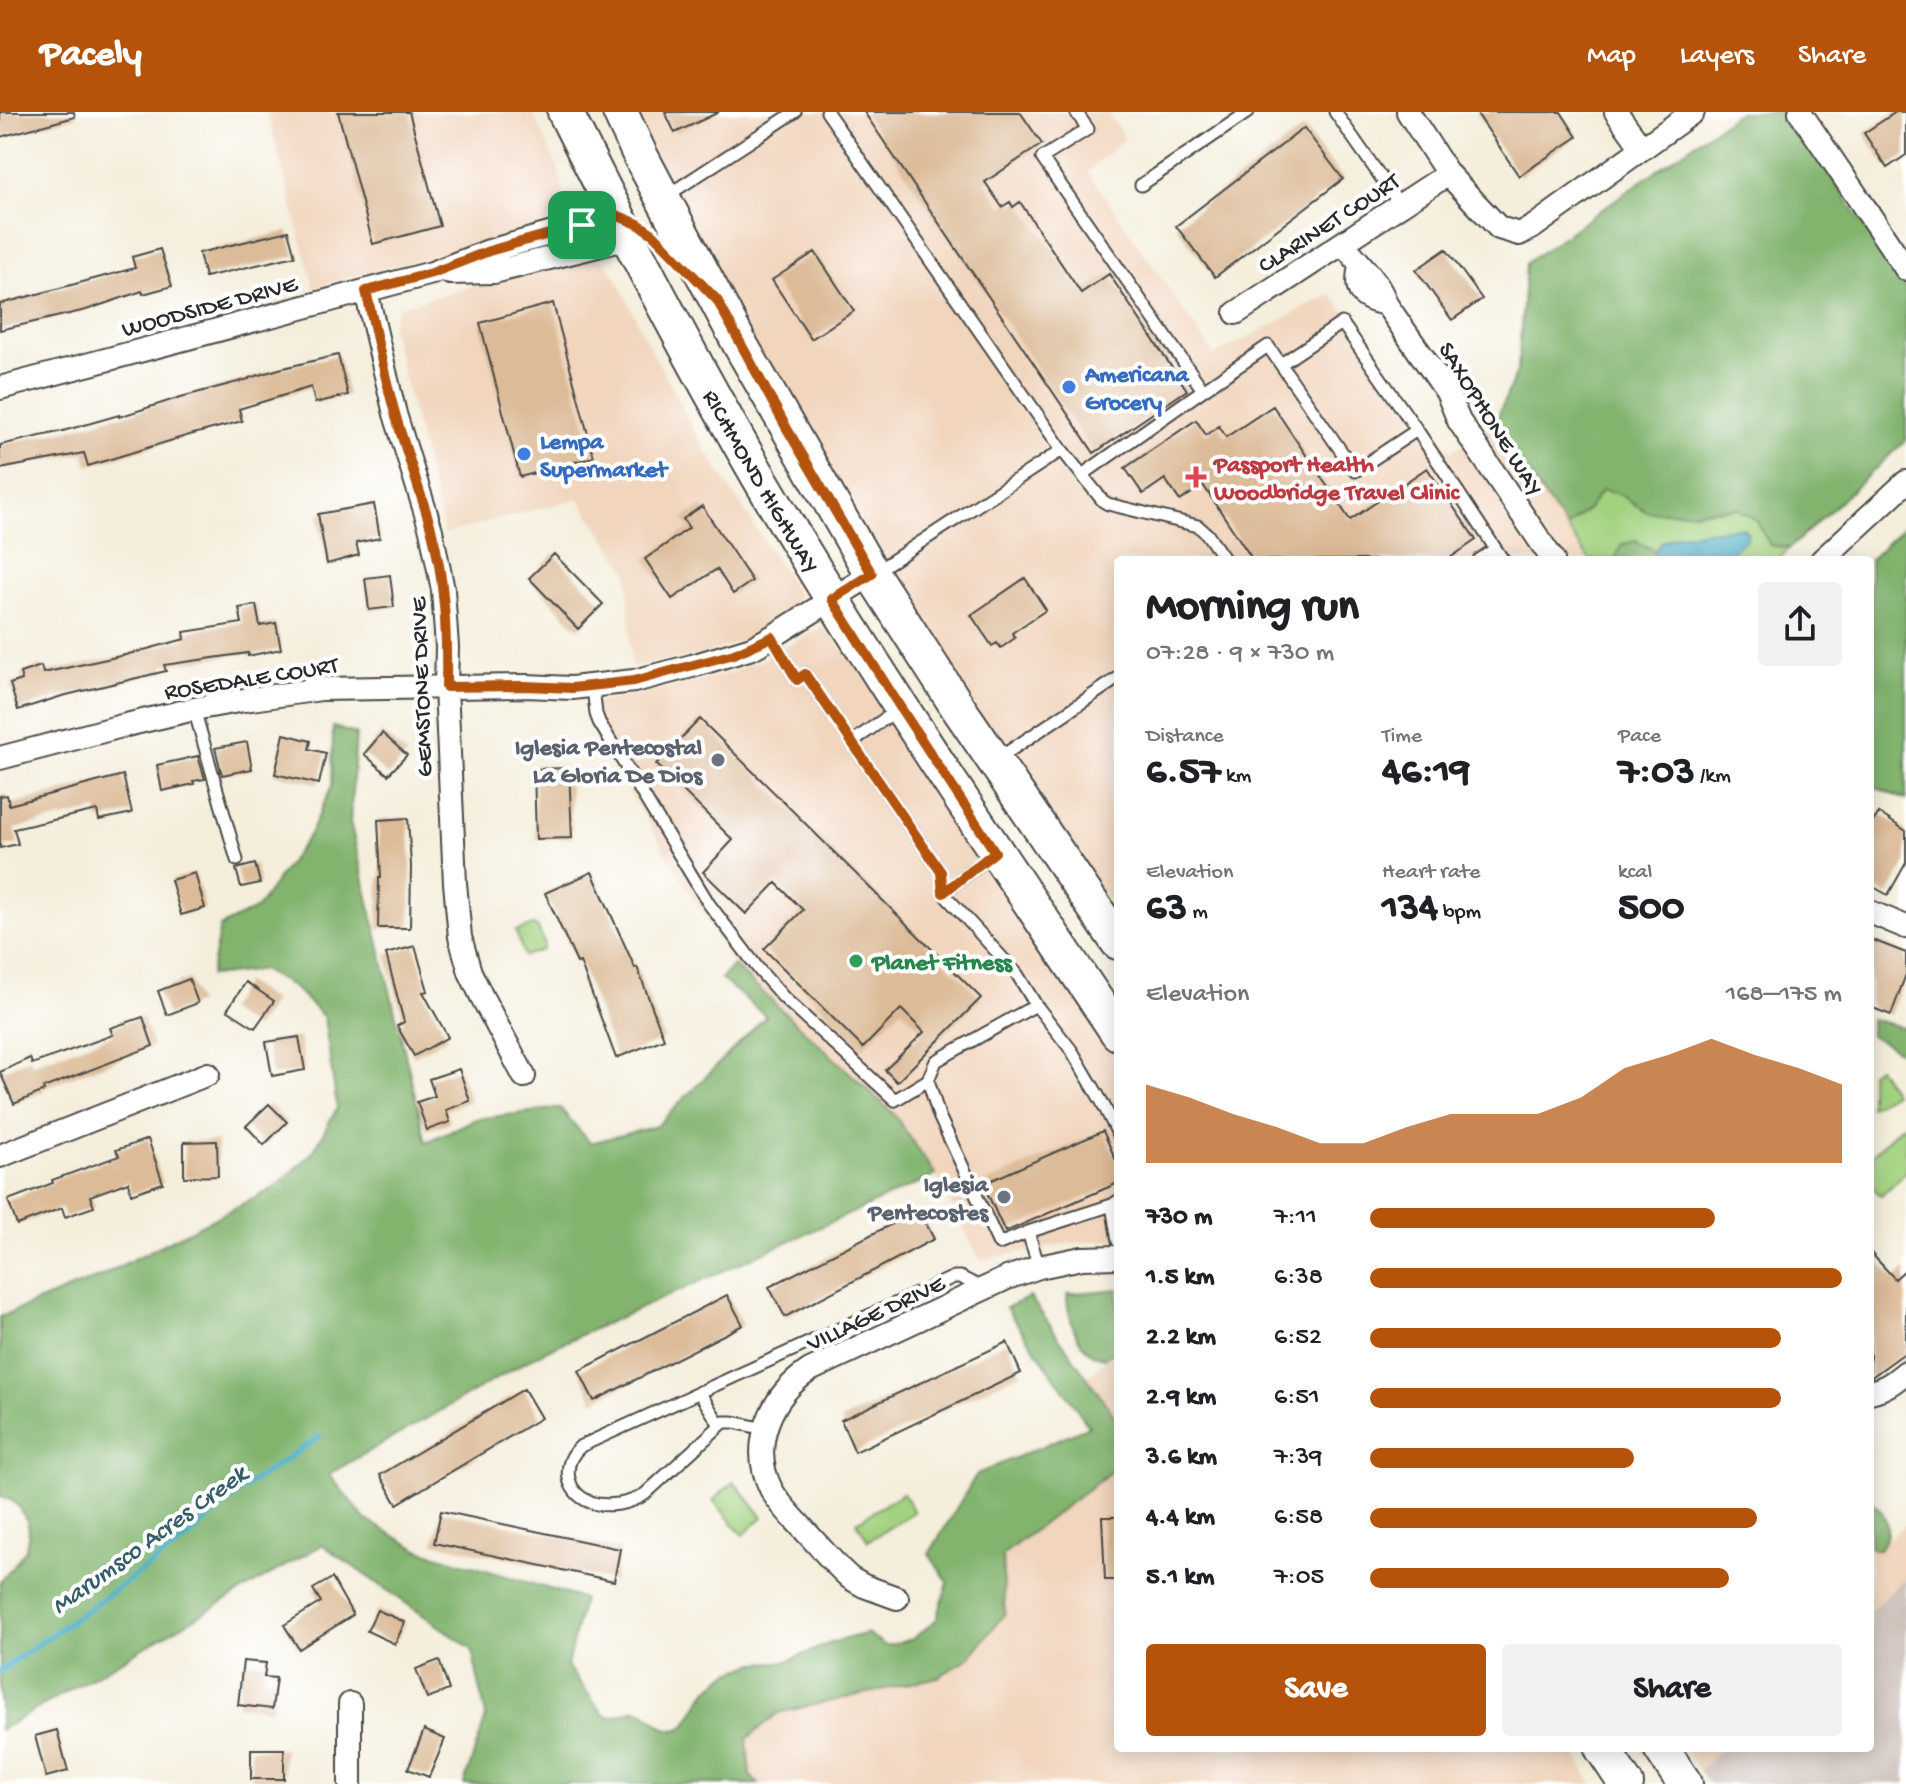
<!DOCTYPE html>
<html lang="en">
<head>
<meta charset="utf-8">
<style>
  body { margin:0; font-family:"Gochi Hand",sans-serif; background:#f2f2f2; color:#202124; height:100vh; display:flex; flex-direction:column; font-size:30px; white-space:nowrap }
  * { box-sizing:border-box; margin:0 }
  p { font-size:26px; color:#757577 }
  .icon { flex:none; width:44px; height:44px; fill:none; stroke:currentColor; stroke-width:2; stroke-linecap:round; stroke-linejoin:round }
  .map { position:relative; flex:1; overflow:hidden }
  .side { position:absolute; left:1114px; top:444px; width:760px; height:1196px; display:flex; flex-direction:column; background:#fff; border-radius:8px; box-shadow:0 4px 20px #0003 }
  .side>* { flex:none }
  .pin { position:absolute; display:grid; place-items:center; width:68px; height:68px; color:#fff; margin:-34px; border-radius:16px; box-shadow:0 4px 12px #0006 }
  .round { display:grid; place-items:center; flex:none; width:84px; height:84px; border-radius:8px; background:#f2f2f2 }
  .overview { display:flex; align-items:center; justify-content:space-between; height:136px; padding:0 32px }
  h1 { font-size:44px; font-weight:800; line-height:60px }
  .stats { display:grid; grid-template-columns:repeat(3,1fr); gap:12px; height:136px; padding:8px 32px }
  .stats div { display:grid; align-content:center }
  .stats b { font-size:40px; font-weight:800 }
  .stats small { font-size:22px; font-weight:400 }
  .stats p { font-size:22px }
  .chart { height:224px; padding:16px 32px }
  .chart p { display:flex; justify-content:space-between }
  .chart svg { width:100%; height:144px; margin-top:8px; fill:#b45309; opacity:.7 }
  .primary-button { display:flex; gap:16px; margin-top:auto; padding:16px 32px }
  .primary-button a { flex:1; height:92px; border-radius:8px; background:#b45309; color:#fff; font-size:32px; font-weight:800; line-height:92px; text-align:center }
  .primary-button a+a { background:#f2f2f2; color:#202124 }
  ul { padding:0 32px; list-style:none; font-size:26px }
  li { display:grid; grid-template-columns:128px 96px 1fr; align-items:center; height:60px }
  li i { height:20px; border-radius:10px; background:#b45309 }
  header { display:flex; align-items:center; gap:48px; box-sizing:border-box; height:112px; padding:0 40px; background:#b45309; color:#fff }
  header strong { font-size:38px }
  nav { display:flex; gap:44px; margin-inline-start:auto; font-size:28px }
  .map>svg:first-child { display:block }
</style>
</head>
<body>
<header>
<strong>Pacely</strong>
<nav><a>Map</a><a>Layers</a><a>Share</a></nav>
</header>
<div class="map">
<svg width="1906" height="1672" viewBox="0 0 1906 1672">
  <rect width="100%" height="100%" fill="#fff"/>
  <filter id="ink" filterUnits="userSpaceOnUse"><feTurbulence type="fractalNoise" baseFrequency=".0125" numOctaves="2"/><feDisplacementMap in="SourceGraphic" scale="16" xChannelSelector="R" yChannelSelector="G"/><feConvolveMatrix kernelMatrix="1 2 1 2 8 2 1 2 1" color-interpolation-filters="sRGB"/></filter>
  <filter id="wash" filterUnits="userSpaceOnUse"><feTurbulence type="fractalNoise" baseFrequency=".006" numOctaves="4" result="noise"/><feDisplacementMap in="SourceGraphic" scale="32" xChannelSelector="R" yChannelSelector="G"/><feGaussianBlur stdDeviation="1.8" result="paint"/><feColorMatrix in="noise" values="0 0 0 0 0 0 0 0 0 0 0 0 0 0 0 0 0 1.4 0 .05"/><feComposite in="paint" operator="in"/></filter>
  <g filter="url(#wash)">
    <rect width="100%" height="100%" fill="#f4eedb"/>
    <path fill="#f1d5bd" d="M267,0H533L560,62L564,79L561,93L557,102L544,115L498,129L362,162L314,176Z
      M630,0H1107L1125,26L1088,60L1214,243L1331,182L1451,339L1494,313L1590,448H1118V804L852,417Z
      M591,144L605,150L616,165L645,226L707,341L793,474L797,483L796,488L791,498L760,522L705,542L631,555L628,460L578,386L444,422L391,215L395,202L399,195L405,193L577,145Z
      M825,514L961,693L1118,948V1127L1062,1132L980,1148L936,1063L893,1001L733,853L589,612L590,592L727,562L760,549Z
      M1118,1238V1309L1086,1265Z
      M1118,1354V1636H1573L1592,1672H759L750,1664L747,1627L778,1601L937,1565L1005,1501L1002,1443Z
      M1870,1384L1886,1409L1888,1415L1886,1429L1906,1412V1465L1870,1499Z
      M1684,1636H1723L1699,1658Z"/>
    <path fill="#cec1ba" d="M1906,1465V1672H1709L1699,1658L1723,1636H1870V1499Z"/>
    <path fill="#a3d27f" stroke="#677e55" stroke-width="2" d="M1602,378L1619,382L1647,400H1690L1736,396L1756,408L1770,433L1790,436L1777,448H1590L1566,415L1588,397Z
      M533,813L538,816L544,831L542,838L524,844L516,819Z
      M1878,955L1894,981L1870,995V960Z
      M1902,1013L1906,1017V1060L1881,1084L1870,1072V1045Z
      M734,1370L763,1405L743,1423L713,1388Z
      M903,1381L914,1400L868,1429L857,1410Z"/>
    <path fill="#82b46e" stroke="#56704c" stroke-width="2" d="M1739,0H1788L1906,176V328L1790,436L1770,433L1756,408L1736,396L1690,400H1647L1619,382L1602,378L1588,397L1566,415L1494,313L1518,257L1526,151Z
      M1906,412V688L1870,673V448Z
      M1636,429L1655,439L1653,448H1614L1623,432Z
      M333,615L356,622L350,710L426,1030L476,1007L560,996L590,1031L657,1014L766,904L721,867L733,853L893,1001L936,1063L545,1239L329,1362L365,1407L419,1438L583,1487L567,1554L604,1603L611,1605L619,1603L636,1597L644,1600L664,1616L676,1618L684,1615L705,1581L728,1561L756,1551L785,1550L831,1531L867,1521L886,1534L913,1527L937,1507L948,1470L929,1442L977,1362L1089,1314L1006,1196L1030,1185L1118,1309V1354L1002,1443L1005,1501L969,1546L938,1565L778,1601L747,1627L750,1664L759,1672H464L486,1605L472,1537L322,1433L0,1618V1471L26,1437L29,1418L27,1409L18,1394L11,1388L0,1384V1205L101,1164L276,1075L313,1040L337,996L324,905L292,874L261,858L210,864L220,815L257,796L310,722L332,674Z
      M1870,907L1906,916V943L1870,923Z
      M1118,1177V1238L1104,1246C1100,1244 1095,1244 1091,1241C1075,1231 1067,1200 1067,1182Z
      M1870,1389C1887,1399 1893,1421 1880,1437H1874L1870,1434Z"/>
    <path fill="#43abc3" stroke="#376b77" stroke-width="2" d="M1738,416H1743L1748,421L1746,427L1722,448H1653C1654,441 1656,436 1661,431C1673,420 1721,418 1738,416Z"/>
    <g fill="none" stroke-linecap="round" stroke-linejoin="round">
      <path stroke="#43abc3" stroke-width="6" d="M0,1559L180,1432L241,1378L319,1325"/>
    </g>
    <g id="blocks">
      <path fill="#dcbb98" d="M0,0H74L75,5L0,25Z
        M338,0H409L440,114L373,132Z
        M665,0H719L675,21Z
        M864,0H1020L1042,32L985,70L1002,95L1010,90L1013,95L1020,90L1081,181L1109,162L1187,278L1094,341Z
        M1476,0H1561L1577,25L1519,64Z
        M1896,0H1906V43L1887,56L1864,21Z
        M1304,16L1343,67L1215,165L1176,114Z
        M288,119L295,144L205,165L199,141Z
        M160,137L172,174L143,182L142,179L86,198L0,218V192L135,156L132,145Z
        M1446,137L1482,187L1452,208L1416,158Z
        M815,140L854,199L811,227L772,168Z
        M553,191L594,345L520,365L480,211Z
        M338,243L348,283L315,291L311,275L239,297L242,309L186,324L88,354L84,341L0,357V333L63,319L119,303V305L181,285L249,267V266L279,257Z
        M1273,294L1350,408L1427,356L1476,428L1447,448H1253L1203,373L1180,389L1165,367L1143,382L1125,356L1196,308L1206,323L1219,314L1226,325Z
        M374,392L380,426L356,431L359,443L327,452L318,402Z
        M702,394L752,469L733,482L717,457L672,487L645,447L689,416L683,407Z
        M554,442L603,492L578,517L529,466Z
        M390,463L394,495L369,498L365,466Z
        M1025,466L1046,498L1012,521L1015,526L1001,536L997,531L992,534L971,503Z
        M256,493L260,514L276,511L281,537L248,544V541L164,553L166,559L62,584L18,598L10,572L22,568L20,561L41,554L43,561L125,543L185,527L184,520L242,511L239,496Z
        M700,607L981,886L897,970L885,958L924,920L901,897L863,936L764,837L803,798L776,771L746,802L703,760L733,728L656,652Z
        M382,621L407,643L388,663L364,642Z
        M284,622L311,629L309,637L326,641L319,672L275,662Z
        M247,630L252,657L222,663L215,636Z
        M198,644L205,667L193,669L194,672L162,679L157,653Z
        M569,656L572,726L536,727L534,657Z
        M123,663L132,701L99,708L97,698L14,717L18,732L0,736V684L7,683L9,693Z
        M1879,701L1906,719V751L1888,783L1870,773V714Z
        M408,706L411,754L410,816H378L379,766H381L378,708Z
        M255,752L260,771L241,775L236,757Z
        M592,760L635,856L637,855L664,927L616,946L580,850L577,851L545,781Z
        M195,761L205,796L181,803L171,768Z
        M1870,827L1906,841V862L1891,903L1870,895Z
        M415,834L428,879L423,880L448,925L414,944L397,914L404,910L386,842Z
        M189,867L198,891L167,903L158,879Z
        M246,870L274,889L255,916L227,898Z
        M143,905L153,934L43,976L44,979L14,992L0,960L30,946L32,952L113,923L110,916Z
        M299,925L305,958L272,964L266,930Z
        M459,957L470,989L446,998L450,1010L427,1018L417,990L435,984L429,967Z
        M269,992L287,1010L264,1033L246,1014Z
        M1103,1019L1118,1053V1071L1005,1120L983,1072Z
        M148,1027L163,1071L131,1082L128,1070L90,1084L94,1095L65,1105L62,1096L17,1113L8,1088L53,1071L52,1068L119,1044L116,1038Z
        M217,1029L218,1064L184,1065V1030Z
        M919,1098L934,1127L785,1205L769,1175Z
        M1870,1140L1895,1167L1906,1157V1240L1870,1266Z
        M727,1183L743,1213L594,1289L579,1259Z
        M1007,1230L1021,1261L855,1340L841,1308Z
        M524,1277L541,1306L397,1392L380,1363Z
        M441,1399L620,1437L614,1469L434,1431Z
        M1102,1405H1118V1468H1105Z
        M332,1466L353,1503L299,1537L284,1513L321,1490L313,1477Z
        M377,1498L405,1510L395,1532L367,1519Z
        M439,1548L449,1578L427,1586L416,1557Z
        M243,1549L266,1551L264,1565L276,1566L272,1597L238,1593Z
        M57,1618L68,1659L46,1665L35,1624Z
        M424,1618L445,1627L429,1665L408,1657Z
        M251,1637H284V1667H251Z"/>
    </g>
  </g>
  <g filter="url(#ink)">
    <use href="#blocks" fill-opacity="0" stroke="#494845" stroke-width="2"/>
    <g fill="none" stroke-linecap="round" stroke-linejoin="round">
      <defs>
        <path id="lane" d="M827,0L1062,338L875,460
          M1076,0L1088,17L1042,46L1203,278L1082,363
          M1335,0L1401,94
          M1141,73L1248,0
          M668,83L795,0
          M1281,252L1342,211L1417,318
          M1203,278L1268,234L1355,359L1417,318L1503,448
          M1062,338L1103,389L1108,392L1198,414L1207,422L1225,448
          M1479,448L1495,437
          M772,525L797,568L805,562L941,760L943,781L1017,862L1036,893L1072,939L1102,990L1118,1022
          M593,575L596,602L599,610L709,792L760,859L784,886L895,988L928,968
          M194,597L237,748
          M852,630L897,598
          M999,646L1118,566
          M943,781L993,742
          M1036,893L936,949L928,968L939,1004L999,1132L1028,1120L1112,1093
          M1118,1089L1112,1093L1118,1129
          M1028,1120L1039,1155
          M699,1280L720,1313
          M765,1317L733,1310H724L645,1382C631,1392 607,1396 590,1390C565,1380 561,1351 581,1334L954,1165H960L984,1177"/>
        <path id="street" d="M1408,0L1448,62L1499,116L1519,122L1533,115L1693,0
          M1616,0L1642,36
          M1800,0L1906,157
          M1344,132C1359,153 1378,167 1386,192L1447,280L1459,309L1553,448
          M1360,153C1355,180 1359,186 1386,192
          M450,161L494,160L629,126
          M366,179L395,302L431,418L443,478L447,535L446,575L455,771L460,825L470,860L482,885L524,964
          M1236,201L1448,62
          M0,276L432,161L489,139L616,103
          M1822,448L1906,370
          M0,646L122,614L194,597L244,588L321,577L526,574L572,576L634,569L692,554L752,536L772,525L872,462
          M1870,800L1906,815
          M0,1044L208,962
          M1870,1280C1885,1277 1894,1270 1906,1260
          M897,1486L864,1474L850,1466C834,1452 821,1436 807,1421C795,1407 780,1394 771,1377C749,1333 771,1283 810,1258L1007,1166L1039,1155L1082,1146L1118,1145
          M350,1672V1592"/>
        <g id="primary">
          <path id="s1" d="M565,0C631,133 700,266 776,394C883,574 1001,747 1118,921"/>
          <path d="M620,0L640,43L741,234L872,462L959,597L1118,830"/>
          <path d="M1602,1636L1626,1672"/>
          <path d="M1661,1636L1685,1672"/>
        </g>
      </defs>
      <use href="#lane" stroke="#494845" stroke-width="15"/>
      <use href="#street" stroke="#494845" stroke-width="26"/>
      <use href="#primary" stroke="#494845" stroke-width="38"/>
      <use href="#lane" stroke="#fff" stroke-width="11"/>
      <use href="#street" stroke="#fff" stroke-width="22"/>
      <use href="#primary" stroke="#fff" stroke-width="34"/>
    </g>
  </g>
  <g fill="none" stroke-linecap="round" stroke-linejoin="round" filter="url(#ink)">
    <defs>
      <path id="route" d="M616,103L638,112L653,122L717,188L786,315L872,462L832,487L900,595L995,740L943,781L941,760L805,562L797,568L772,525L734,542L634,569L572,576L526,574L446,575C447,521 445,468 431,416C420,379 407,342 396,305C384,263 376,221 366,179L432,161L489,139Z"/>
    </defs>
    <use href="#route" stroke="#fff" stroke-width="16"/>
    <use href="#route" stroke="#b45309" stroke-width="10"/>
  </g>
  <g fill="#3f7fe0" stroke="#fff" stroke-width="3">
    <circle cx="1069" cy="275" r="8"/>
    <circle cx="524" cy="342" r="8"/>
  </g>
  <path fill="#e0444e" stroke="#fff" stroke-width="3" d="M1192 353h8v8h8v8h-8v8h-8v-8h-8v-8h8z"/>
  <g fill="#6b7280" stroke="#fff" stroke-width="3">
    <circle cx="718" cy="648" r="8"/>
    <circle cx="1004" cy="1085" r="8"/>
  </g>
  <circle fill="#2e9e5b" stroke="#fff" stroke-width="3" cx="856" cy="849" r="8"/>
  <g text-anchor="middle" stroke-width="8" stroke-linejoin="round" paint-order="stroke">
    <g font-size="24" fill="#2b2b2b" stroke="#fff">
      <text transform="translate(1328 110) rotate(-33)" y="8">CLARINET COURT</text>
      <text transform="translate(209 193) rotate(-15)" y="8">WOODSIDE DRIVE</text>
      <text transform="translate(1492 306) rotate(58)" y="8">SAXOPHONE WAY</text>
      <text dy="8" stroke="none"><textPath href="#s1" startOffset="418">RICHMOND HIGHWAY</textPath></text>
      <text transform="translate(251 565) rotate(-9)" y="8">ROSEDALE COURT</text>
      <text transform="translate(420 575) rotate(-92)" y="8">GEMSTONE DRIVE</text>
      <text transform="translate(875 1200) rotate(-25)" y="8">VILLAGE DRIVE</text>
    </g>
    <g font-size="24" font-weight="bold" fill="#366cbe" stroke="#fff" text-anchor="start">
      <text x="1085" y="269">Americana<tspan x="1085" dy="28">Grocery</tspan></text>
      <text x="540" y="336">Lempa<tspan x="540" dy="28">Supermarket</tspan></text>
    </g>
    <g font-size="24" font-weight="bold" fill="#be3a42" stroke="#fff" text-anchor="start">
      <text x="1214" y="359">Passport Health<tspan x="1214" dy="28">Woodbridge Travel Clinic</tspan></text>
    </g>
    <g font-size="24" font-weight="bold" fill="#5b616d" stroke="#fff" text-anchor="end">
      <text x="702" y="642">Iglesia Pentecostal<tspan x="702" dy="28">La Gloria De Dios</tspan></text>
      <text x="988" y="1079">Iglesia<tspan x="988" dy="28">Pentecostes</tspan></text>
    </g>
    <g font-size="24" font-weight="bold" fill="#27864d" stroke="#fff" text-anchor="start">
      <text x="872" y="857">Planet Fitness</text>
    </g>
    <g font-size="26" font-style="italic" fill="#355e68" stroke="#fff">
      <text transform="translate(148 1426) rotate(-36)" y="9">Marumsco Acres Creek</text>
    </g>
  </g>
</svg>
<div class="pin" style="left:582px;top:113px;background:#1e9e55"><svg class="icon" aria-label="arrive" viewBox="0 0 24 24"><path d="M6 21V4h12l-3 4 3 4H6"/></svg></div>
<section class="side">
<div class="overview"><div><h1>Morning run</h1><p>07:28 · 9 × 730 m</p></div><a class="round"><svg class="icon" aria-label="share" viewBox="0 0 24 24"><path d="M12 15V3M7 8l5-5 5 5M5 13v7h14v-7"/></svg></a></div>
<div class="stats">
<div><p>Distance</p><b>6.57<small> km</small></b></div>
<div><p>Time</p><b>46:19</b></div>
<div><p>Pace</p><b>7:03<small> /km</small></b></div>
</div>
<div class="stats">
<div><p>Elevation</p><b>63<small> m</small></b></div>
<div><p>Heart rate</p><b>134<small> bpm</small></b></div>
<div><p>kcal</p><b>500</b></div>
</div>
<div class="chart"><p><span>Elevation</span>168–175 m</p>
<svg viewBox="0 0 160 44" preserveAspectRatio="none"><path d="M0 44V20L10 24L20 29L30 33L40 38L50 38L60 33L70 29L80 29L90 29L100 24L110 15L120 11L130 6L140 11L150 15L160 20V44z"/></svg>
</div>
<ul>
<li><b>730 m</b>7:11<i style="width:73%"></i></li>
<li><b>1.5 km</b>6:38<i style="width:100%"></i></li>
<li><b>2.2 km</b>6:52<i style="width:87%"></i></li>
<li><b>2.9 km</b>6:51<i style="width:87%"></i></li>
<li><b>3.6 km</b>7:39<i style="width:56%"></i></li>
<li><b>4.4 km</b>6:58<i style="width:82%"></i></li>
<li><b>5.1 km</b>7:05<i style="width:76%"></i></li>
</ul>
<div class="primary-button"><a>Save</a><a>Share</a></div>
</section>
</div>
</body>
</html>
